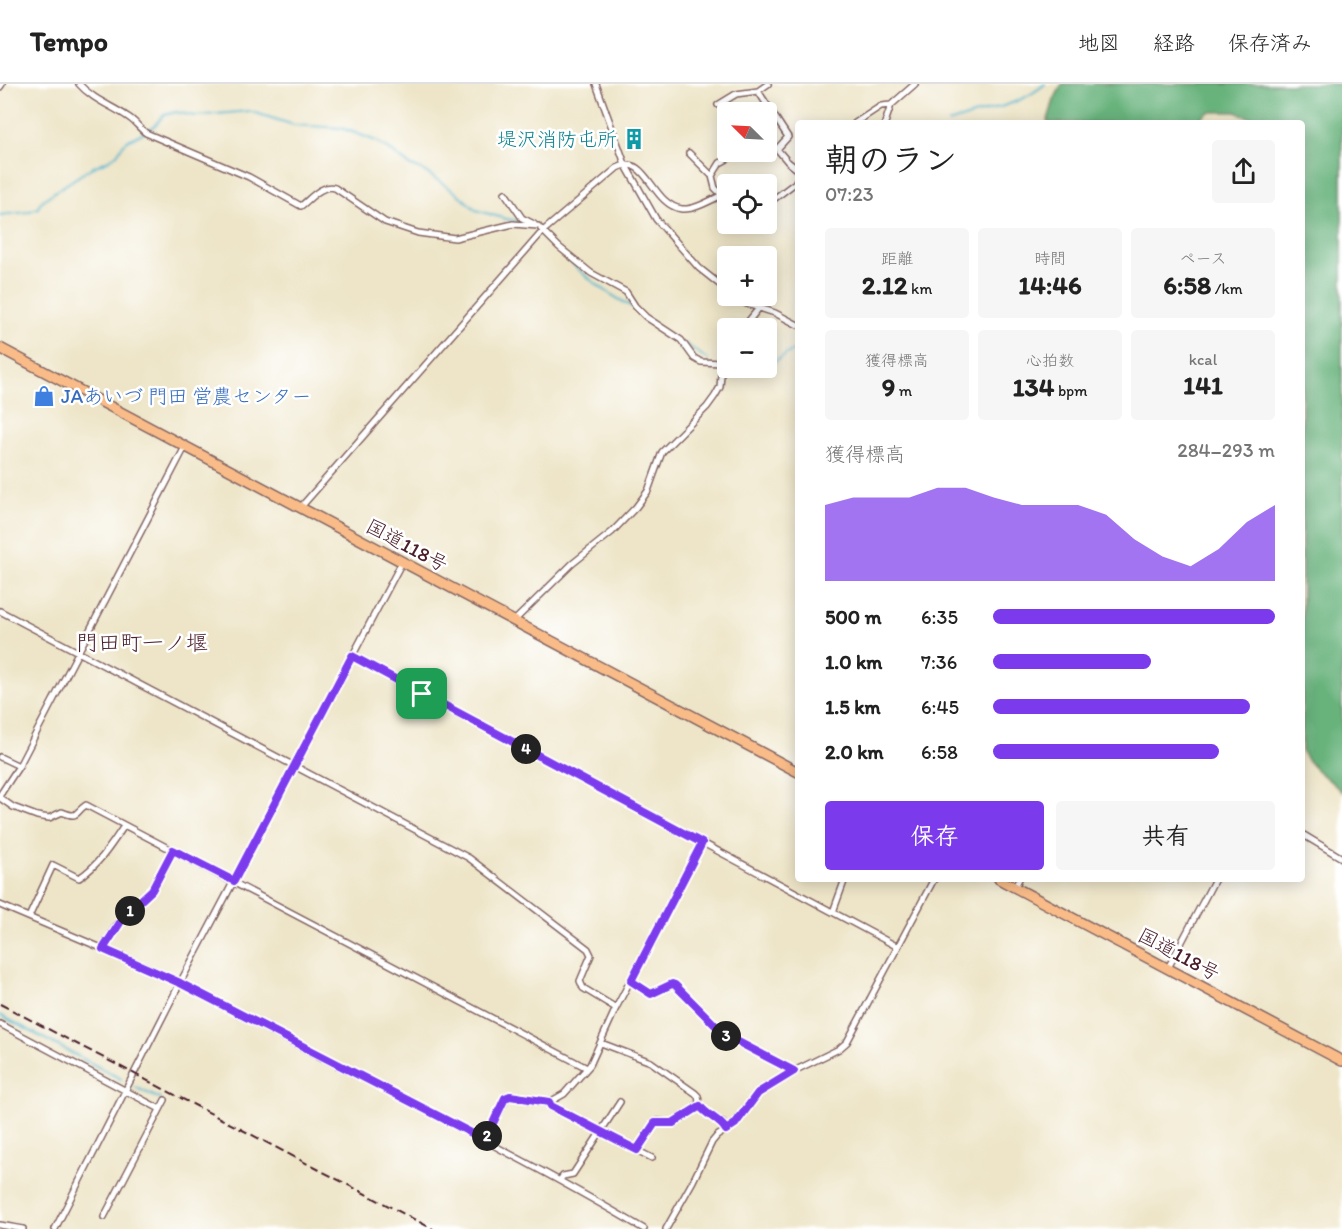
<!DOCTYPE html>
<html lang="ja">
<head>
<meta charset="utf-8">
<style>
  body { margin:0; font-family:Itim,"Klee One",sans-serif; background:#f6f6f6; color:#222; height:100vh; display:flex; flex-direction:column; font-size:22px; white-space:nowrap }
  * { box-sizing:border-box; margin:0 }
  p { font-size:20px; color:#767676 }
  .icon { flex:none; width:33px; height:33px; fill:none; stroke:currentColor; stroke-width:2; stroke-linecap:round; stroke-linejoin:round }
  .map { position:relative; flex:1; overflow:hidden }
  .drawer { position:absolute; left:795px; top:36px; width:510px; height:762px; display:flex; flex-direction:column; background:#fff; border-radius:6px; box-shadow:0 3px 15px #0003 }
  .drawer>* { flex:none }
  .needle { width:39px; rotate:294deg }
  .controls { position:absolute; left:717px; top:18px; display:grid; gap:12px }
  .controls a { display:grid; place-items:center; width:60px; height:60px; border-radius:6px; background:#fff; box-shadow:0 3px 15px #0003; font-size:30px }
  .pin { position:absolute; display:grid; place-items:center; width:51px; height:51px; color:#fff; margin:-26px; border-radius:12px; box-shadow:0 3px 9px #0006 }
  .km { position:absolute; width:30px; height:30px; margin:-15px; border-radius:50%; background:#222; color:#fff; font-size:16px; line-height:30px; text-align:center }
  .round { display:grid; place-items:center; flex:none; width:63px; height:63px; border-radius:6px; background:#f6f6f6 }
  .headline { display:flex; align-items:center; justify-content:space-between; height:102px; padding:0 30px }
  h1 { font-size:33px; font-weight:700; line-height:45px }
  .stats { display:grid; grid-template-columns:repeat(3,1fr); gap:9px; height:102px; padding:6px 30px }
  .stats div { display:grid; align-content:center; border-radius:6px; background:#f6f6f6; text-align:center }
  .stats b { font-size:26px; font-weight:700 }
  .stats small { font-size:16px; font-weight:400 }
  .stats p { font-size:16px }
  .chart { height:168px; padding:12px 30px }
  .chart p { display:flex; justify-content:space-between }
  .chart svg { width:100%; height:108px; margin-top:6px; fill:#7c3aed; opacity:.7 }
  .button { display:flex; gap:12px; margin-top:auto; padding:12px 30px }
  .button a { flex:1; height:69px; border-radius:6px; background:#7c3aed; color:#fff; font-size:24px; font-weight:700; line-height:69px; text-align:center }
  .button a+a { background:#f6f6f6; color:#222 }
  ul { padding:0 30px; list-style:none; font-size:20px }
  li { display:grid; grid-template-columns:96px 72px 1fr; align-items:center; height:45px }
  li i { height:15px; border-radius:8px; background:#7c3aed }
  header { display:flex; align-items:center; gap:36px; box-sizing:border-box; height:84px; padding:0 30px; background:#fff; border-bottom:2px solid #e0e0e0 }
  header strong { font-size:28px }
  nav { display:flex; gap:33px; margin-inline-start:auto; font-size:21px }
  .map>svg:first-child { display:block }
</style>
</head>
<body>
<header>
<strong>Tempo</strong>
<nav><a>地図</a><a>経路</a><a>保存済み</a></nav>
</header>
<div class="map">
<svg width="1342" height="1145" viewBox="0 0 1342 1145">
  <rect width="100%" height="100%" fill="#fff"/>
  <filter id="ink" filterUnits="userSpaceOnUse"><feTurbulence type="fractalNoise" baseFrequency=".0167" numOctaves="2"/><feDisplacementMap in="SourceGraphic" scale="12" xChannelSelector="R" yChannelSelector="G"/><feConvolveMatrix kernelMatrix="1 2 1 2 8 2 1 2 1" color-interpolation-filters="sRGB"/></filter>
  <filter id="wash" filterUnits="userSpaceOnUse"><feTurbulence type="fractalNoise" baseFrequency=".008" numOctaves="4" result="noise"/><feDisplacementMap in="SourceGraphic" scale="24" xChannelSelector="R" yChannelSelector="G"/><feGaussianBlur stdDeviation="1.35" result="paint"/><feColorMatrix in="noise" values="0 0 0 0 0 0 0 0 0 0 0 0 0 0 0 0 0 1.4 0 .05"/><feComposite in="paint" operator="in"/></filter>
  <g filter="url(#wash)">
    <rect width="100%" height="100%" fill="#eee5c8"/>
    <path fill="#67b27b" stroke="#586853" stroke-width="1.5" d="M1062,0H1342V708C1328,693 1312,686 1302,668V39H1265L1236,28H1209L1194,39H1047L1054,16Z"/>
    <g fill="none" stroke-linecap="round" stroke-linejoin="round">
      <path stroke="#4eb3cd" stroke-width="2" d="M949,39C982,26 1017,24 1045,0
        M0,131L27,128L38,124L40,119L47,113L91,84L109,76L117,70L125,58L152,44L164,31L176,28L195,32L249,27L294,41L341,44L358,50L376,57L394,69L409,81L424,87L458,110L476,126L506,135L525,138
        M559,166C580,189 606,210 635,224
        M686,260L708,276
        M766,283L798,263
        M734,284L753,288L766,284
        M0,931L121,995
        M135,1003L160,1015"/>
    </g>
  </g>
  <g filter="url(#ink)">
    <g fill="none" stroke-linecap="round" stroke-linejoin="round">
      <defs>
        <path id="street" d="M79,0C92,15 112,22 128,33C135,37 139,44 146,49L249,93L301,122C311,114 322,100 335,104L385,138L418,149L455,154L513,140L538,142
          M596,0L625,80L656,135L699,184L728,207
          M0,3L2,0
          M758,7L788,53L777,65L788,78L797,85
          M718,21L736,10L758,7L768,0
          M855,39L881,22L891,21
          M885,39L891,21L915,0
          M689,69L712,92
          M505,109L522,134L534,140
          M722,111L715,104L712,92L720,79L740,68
          M766,121L795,99L798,94
          M541,145L559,163L591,189L626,208L635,222L646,233L681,256L694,274L701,278L722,279
          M734,212L747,220L775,229L798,241
          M743,244L759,224
          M300,424L543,147L617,84C647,68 651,121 682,125C695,126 711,116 722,111L728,116
          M0,527L469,774L588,865L591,871L580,897L583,904L616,924
          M514,537L572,480L612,448L636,423L648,407L662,368L707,323L715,312L720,303L722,279L728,269
          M352,572L898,863
          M0,673L19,682
          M0,711L19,682L185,363
          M0,714L13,723L37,732L49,734L62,728C79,735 74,729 86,721L587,984
          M1302,750L1342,774
          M1015,803L1019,795
          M0,821L151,885L180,899C334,983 493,1055 644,1145
          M833,828L845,795
          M29,833L53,781L79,794C98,782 112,760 124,742
          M103,865L114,845L125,831L152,806L173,766
          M1168,884L1215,795
          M631,897L651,910L672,900L675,901L725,951L794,987
          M0,940L160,1025
          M601,959L651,978L695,1009L698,1012L700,1024L723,1039L726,1046
          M549,1018L551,1022L652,1074
          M485,1056L508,1012L548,1019L564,1010L590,981L616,924L702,759
          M637,1066L655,1039L658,1037L673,1039L700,1022
          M560,1096L563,1092L573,1090L620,1018
          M104,1133L165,1016
          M0,1141L23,1145
          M55,1145L180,899L402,478
          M666,1145L693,1097L712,1058L717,1052L735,1040L758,1009L798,985L839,965L847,958L934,795"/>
        <path id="highway" d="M0,264L798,688
          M999,795L1342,977"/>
      </defs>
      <use href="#street" stroke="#836462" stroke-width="8"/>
      <use href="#highway" stroke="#836462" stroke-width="12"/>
      <use href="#street" stroke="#fff" stroke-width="5"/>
      <use href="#highway" stroke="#f9bc89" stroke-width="9"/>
      <path stroke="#4a1f2b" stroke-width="2" stroke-dasharray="9 4.5" stroke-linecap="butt" d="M0,920L433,1145"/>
    </g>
  </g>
  <g fill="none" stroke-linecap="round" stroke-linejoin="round" filter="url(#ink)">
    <defs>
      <path id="route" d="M352,572L702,759L631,897L651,910L672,900L675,901L725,951L794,987L758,1009L735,1040L726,1046C720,1035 707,1032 700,1022L673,1039H655L637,1066L551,1022L549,1018L510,1012L505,1014L485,1056L180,899L103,865L125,831L152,806L173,766L234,797Z"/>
    </defs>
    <use href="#route" stroke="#fff" stroke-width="12"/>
    <use href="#route" stroke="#7c3aed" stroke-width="8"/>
  </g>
  <defs>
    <symbol id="building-bare" viewBox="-9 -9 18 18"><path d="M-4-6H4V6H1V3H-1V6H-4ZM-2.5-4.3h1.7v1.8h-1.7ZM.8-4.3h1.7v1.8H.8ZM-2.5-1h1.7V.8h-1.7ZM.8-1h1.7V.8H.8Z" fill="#0f9aa8" stroke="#fff" stroke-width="2.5" paint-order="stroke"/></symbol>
    <symbol id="shop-bare" viewBox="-9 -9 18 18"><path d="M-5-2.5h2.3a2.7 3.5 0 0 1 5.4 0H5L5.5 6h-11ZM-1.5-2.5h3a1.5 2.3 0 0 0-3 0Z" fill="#3f7fe0" stroke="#fff" stroke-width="2.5" paint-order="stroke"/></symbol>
  </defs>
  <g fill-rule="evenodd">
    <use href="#building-bare" x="619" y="40" width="30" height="30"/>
    <use href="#shop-bare" x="29" y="297" width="30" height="30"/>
  </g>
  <g text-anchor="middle" stroke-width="5" stroke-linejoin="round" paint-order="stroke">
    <g font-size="20" fill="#0d838f" stroke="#fff" text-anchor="end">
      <text x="617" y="62">堤沢消防屯所</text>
    </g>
    <g font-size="20" fill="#366cbe" stroke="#fff" text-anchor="start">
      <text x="61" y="319">JAあいづ 門田 営農センター</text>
    </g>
    <g font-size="20" fill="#4a1f2b" stroke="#fff">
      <text transform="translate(407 461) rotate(28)" y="7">国道118号</text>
      <text transform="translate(1179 870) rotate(28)" y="7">国道118号</text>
    </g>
    <g font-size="22" fill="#4a1f2b" stroke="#fff">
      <text x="142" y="566">門田町一ノ堰</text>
    </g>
  </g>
</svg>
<div class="controls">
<a><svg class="needle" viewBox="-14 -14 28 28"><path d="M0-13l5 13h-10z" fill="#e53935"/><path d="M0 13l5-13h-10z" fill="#767676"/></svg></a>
<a><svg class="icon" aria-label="locate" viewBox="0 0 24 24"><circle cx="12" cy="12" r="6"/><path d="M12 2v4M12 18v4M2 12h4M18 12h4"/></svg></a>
<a>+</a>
<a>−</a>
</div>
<div class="pin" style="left:422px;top:610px;background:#1e9e55"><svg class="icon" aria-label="arrive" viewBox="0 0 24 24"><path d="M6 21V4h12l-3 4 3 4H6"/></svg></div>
<b class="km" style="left:130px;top:827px">1</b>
<b class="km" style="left:487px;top:1052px">2</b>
<b class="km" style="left:726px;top:952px">3</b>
<b class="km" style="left:526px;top:665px">4</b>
<section class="drawer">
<div class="headline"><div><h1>朝のラン</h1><p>07:23</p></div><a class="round"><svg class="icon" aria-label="share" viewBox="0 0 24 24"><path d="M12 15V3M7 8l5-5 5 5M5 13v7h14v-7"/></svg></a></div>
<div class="stats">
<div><p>距離</p><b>2.12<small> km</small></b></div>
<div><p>時間</p><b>14:46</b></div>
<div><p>ペース</p><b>6:58<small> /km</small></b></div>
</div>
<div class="stats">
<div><p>獲得標高</p><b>9<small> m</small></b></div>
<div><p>心拍数</p><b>134<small> bpm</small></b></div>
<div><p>kcal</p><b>141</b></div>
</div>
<div class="chart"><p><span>獲得標高</span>284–293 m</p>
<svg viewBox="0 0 160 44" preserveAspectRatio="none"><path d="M0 44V13L10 10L20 10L30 10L40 6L50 6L60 10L70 13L80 13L90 13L100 17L110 27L120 34L130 38L140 31L150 20L160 13V44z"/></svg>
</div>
<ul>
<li><b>500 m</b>6:35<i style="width:100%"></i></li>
<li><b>1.0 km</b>7:36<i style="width:56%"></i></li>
<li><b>1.5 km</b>6:45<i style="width:91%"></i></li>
<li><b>2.0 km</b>6:58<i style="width:80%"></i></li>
</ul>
<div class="button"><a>保存</a><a>共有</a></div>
</section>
</div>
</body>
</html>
